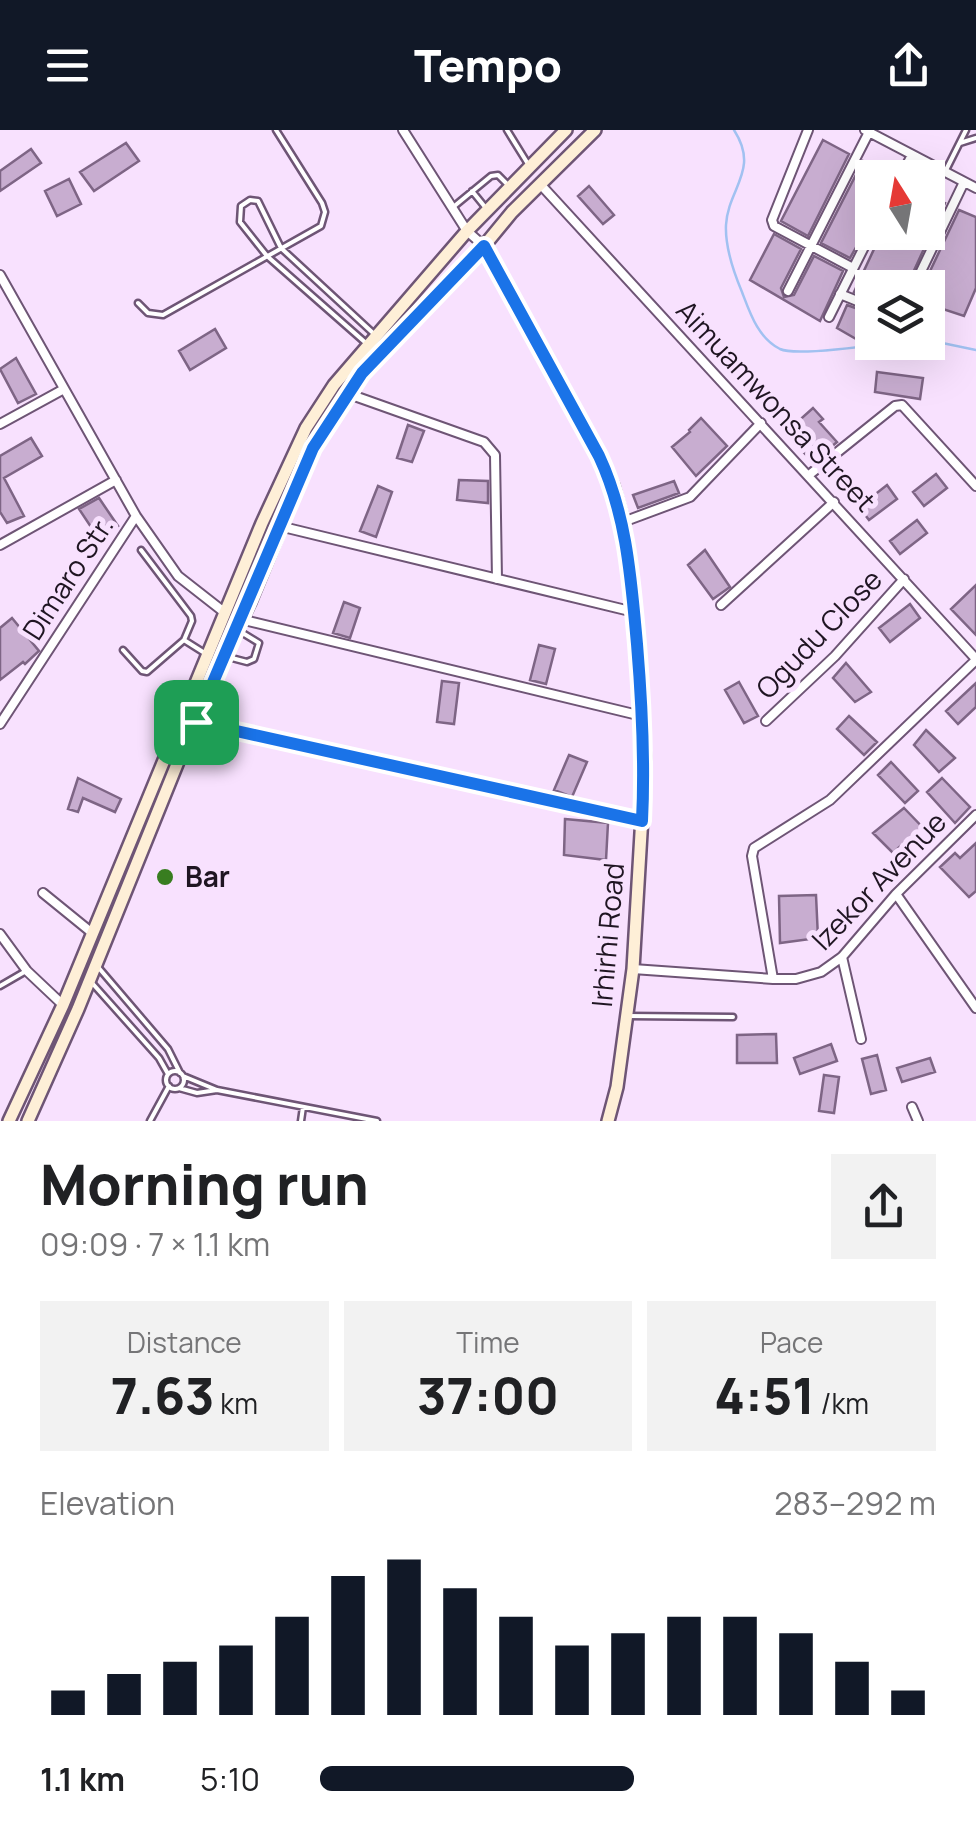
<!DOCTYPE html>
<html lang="en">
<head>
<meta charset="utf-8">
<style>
  body { margin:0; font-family:Manrope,sans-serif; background:#f2f2f2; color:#202124; height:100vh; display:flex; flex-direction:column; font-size:38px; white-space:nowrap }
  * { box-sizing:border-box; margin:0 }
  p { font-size:32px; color:#757577 }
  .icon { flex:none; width:55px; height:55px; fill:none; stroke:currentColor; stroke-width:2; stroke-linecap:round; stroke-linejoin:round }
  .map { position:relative; height:991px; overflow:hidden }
  .sheet { display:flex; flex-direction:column; background:#fff; flex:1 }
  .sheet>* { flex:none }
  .needle { width:65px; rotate:349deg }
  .controls { position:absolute; left:855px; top:30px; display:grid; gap:20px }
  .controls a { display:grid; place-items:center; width:90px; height:90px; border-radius:0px; background:#fff; box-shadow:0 10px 40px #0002; font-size:50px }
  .pin { position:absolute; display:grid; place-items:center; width:85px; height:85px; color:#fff; margin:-42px; border-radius:20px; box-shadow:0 5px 15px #0006 }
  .round { display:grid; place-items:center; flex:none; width:105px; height:105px; border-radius:0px; background:#f2f2f2 }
  .overview { display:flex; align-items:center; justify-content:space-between; height:170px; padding:0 40px }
  h1 { font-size:55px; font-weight:800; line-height:75px }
  .figures { display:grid; grid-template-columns:repeat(3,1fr); gap:15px; height:170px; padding:10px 40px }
  .figures div { display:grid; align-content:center; border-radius:0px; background:#f2f2f2; text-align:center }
  .figures b { font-size:50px; font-weight:800 }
  .figures small { font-size:28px; font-weight:400 }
  .figures p { font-size:28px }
  .chart { height:280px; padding:20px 40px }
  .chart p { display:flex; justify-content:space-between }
  .chart svg { width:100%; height:180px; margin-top:10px; stroke:#111827; stroke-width:6 }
  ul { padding:0 40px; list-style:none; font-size:32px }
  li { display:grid; grid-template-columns:160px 120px 1fr; align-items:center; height:75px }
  li i { height:25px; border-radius:12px; background:#111827 }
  header { display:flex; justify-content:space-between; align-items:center; height:130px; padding:0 40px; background:#111827; color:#fff; font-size:45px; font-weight:800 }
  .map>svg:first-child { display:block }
</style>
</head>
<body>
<header><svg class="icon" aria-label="menu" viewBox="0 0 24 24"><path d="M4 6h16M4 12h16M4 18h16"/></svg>Tempo<svg class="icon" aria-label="share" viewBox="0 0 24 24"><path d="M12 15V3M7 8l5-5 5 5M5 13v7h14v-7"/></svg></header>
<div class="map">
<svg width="976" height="991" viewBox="0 0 976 991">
  <rect width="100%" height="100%" fill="#f8e1fe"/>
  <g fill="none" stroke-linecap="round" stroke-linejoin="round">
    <path stroke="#a1c1f1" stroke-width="2.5" d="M734,0C760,40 728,58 726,95C725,116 734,143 742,162C750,183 758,208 780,219C797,227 873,215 895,212
      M928,210L976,220"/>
  </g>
  <path fill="#c8add0" stroke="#7e6585" stroke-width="2.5" d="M823,10L849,24L808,106L781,91Z
    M126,13L139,31L94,61L80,42Z
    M31,19L41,33L0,61V41Z
    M863,31L893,47L872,48V89L850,128L821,113Z
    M69,49L81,74L57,86L45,61Z
    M589,56L614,85L603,94L578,66Z
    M928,65L945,73L906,158H872V169L854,162L882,102H928Z
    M959,80L976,87V158L964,186L937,177L928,199V158H922Z
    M774,104L801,119L781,158L784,167L794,165L814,126L843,141L820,191L750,150Z
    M847,175L872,184V192L863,213L837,198Z
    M215,199L226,218L190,240L179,221Z
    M16,228L36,264L18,273L0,239Z
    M877,242L923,248L920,269L875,262Z
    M813,278L823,289L819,292L837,312L813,332L785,303Z
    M701,288L727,316L696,346L672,317L690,302L689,300Z
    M408,295L424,301L412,332L397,328Z
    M31,308L42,326L4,348L24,386L7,393L0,382V326Z
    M936,344L947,358L924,376L913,362Z
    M459,350L488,351V373L457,370Z
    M674,351L679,363L638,378L633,365Z
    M887,355L897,369L869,390L859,377Z
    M378,356L392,362L376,407L360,401Z
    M99,368L118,396L99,409L79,379Z
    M917,390L927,403L900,424L890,411Z
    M705,420L730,457L713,469L688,435Z
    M976,455V505L951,479Z
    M344,472L360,478L350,508L333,503Z
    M910,474L920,488L890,512L879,498Z
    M12,488L39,521L25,534L23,532L0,550V498Z
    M539,515L555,519L546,554L530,550Z
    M846,533L871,562L855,572L833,548Z
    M442,551L459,553L454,594L437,592Z
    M739,552L758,586L744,593L725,560Z
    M976,553V577L958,594L946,581Z
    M849,586L877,612L864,625L837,599Z
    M926,600L955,628L939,642L914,615Z
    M569,625L587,632L572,667L554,660Z
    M891,632L918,661L905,673L878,645Z
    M78,648L121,669L115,682L83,668L78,682L68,679Z
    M942,648L970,677L955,693L927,662Z
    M904,678L930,705L918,717L909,708L893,723L873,703Z
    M565,689L608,693L606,730L564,725Z
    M976,713V761L969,767L940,737L955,723L960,728Z
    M816,765L818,808L780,813L779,766Z
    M776,904L777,933H737V905Z
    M831,914L837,931L800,944L794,928Z
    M877,925L886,960L871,964L862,929Z
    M930,928L935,942L902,952L897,938Z
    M824,945L839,947L834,983L819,981Z"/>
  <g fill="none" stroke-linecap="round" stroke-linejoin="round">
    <defs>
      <path id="lane" d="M507,0L528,34
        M960,13L976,8
        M945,42L966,0
        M472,61L485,77
        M452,78L491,46L498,45L507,54
        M138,173L148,183L163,185L321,96L325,82L322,73L276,0
        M367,214L267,126L240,92L241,76L250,70L258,71L281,118L373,203
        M141,420L191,486L192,491L184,510L203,522
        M123,520L142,541L147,542L184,510
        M228,527L247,532L254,529L259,513L241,502
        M98,837L168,919L180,943
        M93,854L159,928L168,944
        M0,856L26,841
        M628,886L733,887
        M166 950a9 9 0 1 1 18 0a9 9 0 1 1-18 0Z
        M183,946L217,960L377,991
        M179,958L197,963L217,960
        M150,991L169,956
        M301,991L303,977"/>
      <path id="street" d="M403,0L467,101L484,116
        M808,0L772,90L774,96L853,138
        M865,0L976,58
        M900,48L912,25
        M541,55L976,529
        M0,145L136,386L178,446L224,482
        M913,158L964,52
        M788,161L869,2
        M840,164L872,177
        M829,187L872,101
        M346,263L484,312L495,325L497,449
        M0,294L64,259
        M809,345L895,276L902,275L976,356
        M623,392L690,367L761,293
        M279,396L634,482
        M0,415L116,350
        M721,475L834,372
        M240,489L642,586
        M181,590L642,691
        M766,591L835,526L904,449
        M0,594L136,386
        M43,763L91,802
        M896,764L976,878
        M0,804L27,841L63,875
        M842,827L861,909
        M633,839L773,849H796L821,842L842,827L896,764L976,685
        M773,849L752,726L754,718L830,670L976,530
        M912,977L918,991"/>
      <path id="secondary" d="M484,116L599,326L613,356L623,392L634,482L645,635L633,839L617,957L608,991
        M9,991L63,875L262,393L306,298L334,255L467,101L566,0
        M28,991L78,879L205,565L250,472L313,318L362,243L484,116L512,82L595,0"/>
    </defs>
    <use href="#lane" stroke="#6e5575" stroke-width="9"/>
    <use href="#street" stroke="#6e5575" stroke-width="12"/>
    <use href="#secondary" stroke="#6e5575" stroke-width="16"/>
    <use href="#lane" stroke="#fff" stroke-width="4"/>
    <use href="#street" stroke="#fff" stroke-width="8"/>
    <use href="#secondary" stroke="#feefd7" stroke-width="11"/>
  </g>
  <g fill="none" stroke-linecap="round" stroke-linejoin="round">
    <defs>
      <path id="route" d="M484,116L599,326C627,386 631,449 637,514C642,574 645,632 642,691L196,592L313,318L362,243Z"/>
    </defs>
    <use href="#route" stroke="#fff" stroke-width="20"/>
    <use href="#route" stroke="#1a73e8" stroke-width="12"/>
  </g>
  <circle fill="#387d20" stroke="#f8e1fe" stroke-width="4" cx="165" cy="747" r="10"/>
  <g text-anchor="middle" stroke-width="10" stroke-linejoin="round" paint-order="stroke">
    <g font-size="28" fill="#1f1522" stroke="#f8e1fe">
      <text transform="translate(776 276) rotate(47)" y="10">Aimuamwonsa Street</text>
      <text transform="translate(68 448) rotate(-57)" y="10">Dimaro Str.</text>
      <text transform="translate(819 504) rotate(-46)" y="10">Ogudu Close</text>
      <text transform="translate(879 751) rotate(-46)" y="10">Izekor Avenue</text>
      <text transform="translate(608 805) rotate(-85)" y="10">Irhirhi Road</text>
    </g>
    <g font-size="28" font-weight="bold" fill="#1f1522" stroke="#f8e1fe" text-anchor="start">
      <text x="185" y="757">Bar</text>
    </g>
  </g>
</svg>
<div class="controls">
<a><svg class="needle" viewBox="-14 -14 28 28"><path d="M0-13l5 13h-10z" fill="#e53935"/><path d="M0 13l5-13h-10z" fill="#757577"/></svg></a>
<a><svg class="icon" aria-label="layers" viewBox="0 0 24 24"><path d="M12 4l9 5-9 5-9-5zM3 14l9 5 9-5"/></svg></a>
</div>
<div class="pin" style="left:196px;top:592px;background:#1e9e55"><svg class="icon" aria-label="arrive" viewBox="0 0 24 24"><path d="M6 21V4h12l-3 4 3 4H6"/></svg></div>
</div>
<section class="sheet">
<div class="overview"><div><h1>Morning run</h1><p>09:09 · 7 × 1.1 km</p></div><a class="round"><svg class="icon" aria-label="share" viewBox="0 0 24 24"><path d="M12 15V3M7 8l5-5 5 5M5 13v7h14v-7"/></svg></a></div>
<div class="figures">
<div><p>Distance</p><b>7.63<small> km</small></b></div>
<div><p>Time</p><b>37:00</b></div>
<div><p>Pace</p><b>4:51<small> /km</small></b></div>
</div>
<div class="chart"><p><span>Elevation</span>283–292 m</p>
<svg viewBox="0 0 160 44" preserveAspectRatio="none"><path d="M5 44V38M15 44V34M25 44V31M35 44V27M45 44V20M55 44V10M65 44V6M75 44V13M85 44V20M95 44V27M105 44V24M115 44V20M125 44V20M135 44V24M145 44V31M155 44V38"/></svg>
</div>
<ul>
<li><b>1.1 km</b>5:10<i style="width:51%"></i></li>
</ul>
</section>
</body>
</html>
